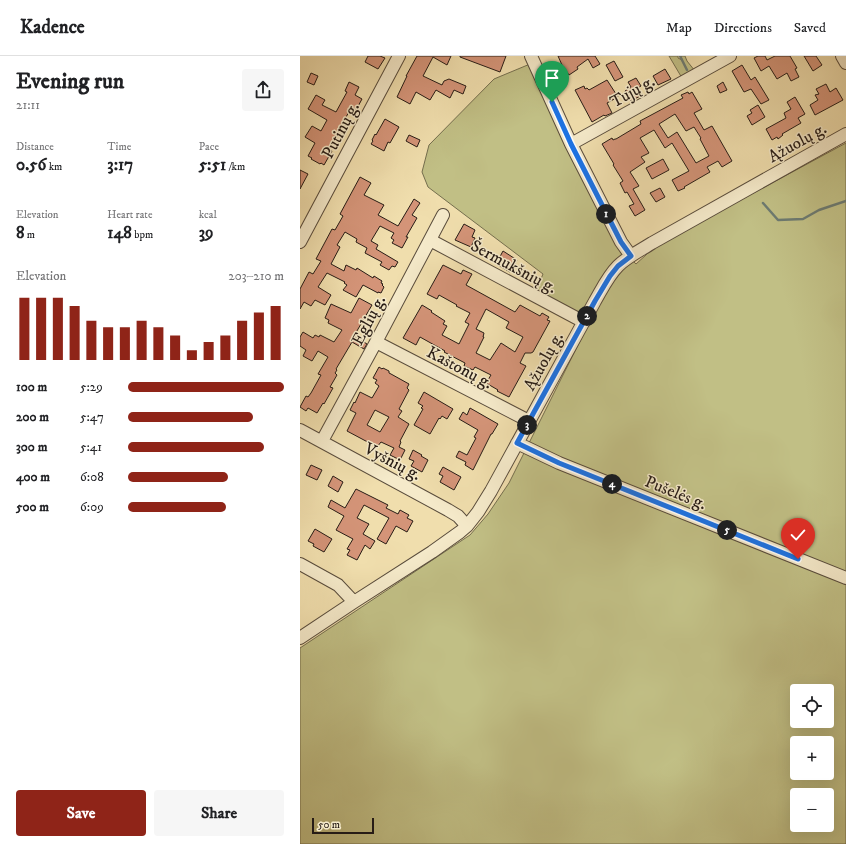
<!DOCTYPE html>
<html lang="en">
<head>
<meta charset="utf-8">
<style>
  body { margin:0; font-family:"IM FELL DW Pica",serif; background:#f6f6f6; color:#202124; height:100vh; display:flex; flex-direction:column; font-size:15px; white-space:nowrap }
  * { box-sizing:border-box; margin:0 }
  p { font-size:13px; color:#757577 }
  .icon { flex:none; width:22px; height:22px; fill:none; stroke:currentColor; stroke-width:2; stroke-linecap:round; stroke-linejoin:round }
  .map { position:relative; flex:1; overflow:hidden }
  .side { display:flex; flex-direction:column; background:#fff; width:300px }
  .side>* { flex:none }
  .tools { position:absolute; left:490px; top:628px; display:grid; gap:8px }
  .tools a { display:grid; place-items:center; width:44px; height:44px; border-radius:4px; background:#fff; box-shadow:0 4px 16px #0002; font-size:20px }
  .scale { position:absolute; left:12px; bottom:10px; width:62px; box-sizing:border-box; padding-left:4px; border:2px solid #271c16; border-top:0; font-size:11px; line-height:14px; white-space:nowrap; color:#271c16; -webkit-text-stroke:3px #f5eaca; paint-order:stroke }
  .pin { position:absolute; display:grid; place-items:center; width:34px; height:34px; color:#fff; margin:-41px -17px; border-radius:50% 50% 50% 0; rotate:-45deg; box-shadow:0 0 4px #0007 }
  .pin .icon { rotate:45deg }
  .km { position:absolute; width:20px; height:20px; margin:-10px; border-radius:50%; background:#222; color:#fff; font-size:11px; line-height:20px; text-align:center }
  .round { display:grid; place-items:center; flex:none; width:42px; height:42px; border-radius:4px; background:#f6f6f6 }
  .summary { display:flex; align-items:center; justify-content:space-between; height:68px; padding:0 16px }
  h1 { font-size:22px; font-weight:800; line-height:30px }
  .metrics { display:grid; grid-template-columns:repeat(3,1fr); gap:6px; height:68px; padding:4px 16px }
  .metrics div { display:grid; align-content:center }
  .metrics b { font-size:17px; font-weight:800 }
  .metrics small { font-size:11px; font-weight:400 }
  .metrics p { font-size:11px }
  .chart { height:112px; padding:8px 16px }
  .chart p { display:flex; justify-content:space-between }
  .chart svg { width:100%; height:72px; margin-top:4px; stroke:#8f2418; stroke-width:6 }
  .action { display:flex; gap:8px; margin-top:auto; padding:8px 16px }
  .action a { flex:1; height:46px; border-radius:4px; background:#8f2418; color:#fff; font-size:16px; font-weight:800; line-height:46px; text-align:center }
  .action a+a { background:#f6f6f6; color:#202124 }
  ul { padding:0 16px; list-style:none; font-size:13px }
  li { display:grid; grid-template-columns:64px 48px 1fr; align-items:center; height:30px }
  li i { height:10px; border-radius:5px; background:#8f2418 }
  header { display:flex; align-items:center; gap:24px; box-sizing:border-box; height:56px; padding:0 20px; background:#fff; border-bottom:1px solid #e0e0e0 }
  header strong { font-size:19px }
  nav { display:flex; gap:22px; margin-inline-start:auto; font-size:14px }
  main { display:flex; flex:1; min-height:0 }
  .map>svg:first-child { display:block }
</style>
</head>
<body>
<header>
<strong>Kadence</strong>
<nav><a>Map</a><a>Directions</a><a>Saved</a></nav>
</header>
<main>
<section class="side">
<div class="summary"><div><h1>Evening run</h1><p>21:11</p></div><a class="round"><svg class="icon" aria-label="share" viewBox="0 0 24 24"><path d="M12 15V3M7 8l5-5 5 5M5 13v7h14v-7"/></svg></a></div>
<div class="metrics">
<div><p>Distance</p><b>0.56<small> km</small></b></div>
<div><p>Time</p><b>3:17</b></div>
<div><p>Pace</p><b>5:51<small> /km</small></b></div>
</div>
<div class="metrics">
<div><p>Elevation</p><b>8<small> m</small></b></div>
<div><p>Heart rate</p><b>148<small> bpm</small></b></div>
<div><p>kcal</p><b>39</b></div>
</div>
<div class="chart"><p><span>Elevation</span>203–210 m</p>
<svg viewBox="0 0 160 44" preserveAspectRatio="none"><path d="M5 44V6M15 44V6M25 44V6M35 44V11M45 44V20M55 44V24M65 44V24M75 44V20M85 44V24M95 44V29M105 44V38M115 44V33M125 44V29M135 44V20M145 44V15M155 44V11"/></svg>
</div>
<ul>
<li><b>100 m</b>5:29<i style="width:100%"></i></li>
<li><b>200 m</b>5:47<i style="width:80%"></i></li>
<li><b>300 m</b>5:41<i style="width:87%"></i></li>
<li><b>400 m</b>6:08<i style="width:64%"></i></li>
<li><b>500 m</b>6:09<i style="width:63%"></i></li>
</ul>
<div class="action"><a>Save</a><a>Share</a></div>
</section>
<div class="map">
<svg width="546" height="788" viewBox="0 0 546 788">
  <rect width="100%" height="100%" fill="#f0dead"/>
  <filter id="stains"><feTurbulence type="fractalNoise" baseFrequency=".005" numOctaves="4"/><feColorMatrix values="0 0 0 0 .2 0 0 0 0 .09 0 0 0 0 .02 0 0 0 .5 -.17"/></filter>
  <radialGradient id="worn" r=".72"><stop offset=".6" stop-color="#630" stop-opacity="0"/><stop offset="1" stop-color="#630" stop-opacity=".3"/></radialGradient>
  <path fill="#c1bf85" stroke="#746e4e" fill-rule="evenodd" d="M369,0H378V2L382,4L381,0H385L387,5L395,15L382,22Z
    M230,8L321,193L336,208L357,189L546,87V788H0V592L170,479L188,458L209,427L290,265L236,235L243,218L128,131L122,116L129,89L194,23ZM497,635H527V665H497ZM497,687H527V717H497ZM497,739H527V769H497Z"/>
  <g fill="none" stroke-linecap="round" stroke-linejoin="round">
    <path stroke="#6d7b72" stroke-width="2.5" d="M380,0L387,14
      M463,147L478,164L503,163L519,154L546,145"/>
  </g>
  <path fill="#d49478" stroke="#271c16" fill-rule="evenodd" d="M68,0H80L85,2L78,13L65,6Z
    M117,0H151L147,9L133,1L123,20L142,29L144,25L149,23L166,30L163,38L154,34L150,42L136,34L130,44L116,36L110,48L97,41L107,20H106Z
    M160,0H206L200,16L160,1Z
    M258,0H295L300,8L293,12L288,3L277,11L278,13L269,19L262,9Z
    M458,0H465L467,4L475,0H490L497,12L495,13L499,21L491,25L487,17L477,23L469,10L461,15L454,2Z
    M504,0H516L522,9L513,15Z
    M314,5L323,21L315,25L306,9Z
    M442,9L451,24L455,21L469,44L461,48L451,33L444,36L432,15Z
    M365,13L371,23L358,29L353,20Z
    M11,17L18,20L14,29L7,26Z
    M336,22L341,30L338,32L342,39L331,45L325,35L331,31L328,26Z
    M307,24L318,41L307,47L312,57L305,60L304,59L292,66L275,34L284,30L285,33L287,32L289,34Z
    M49,26L59,31L55,39L62,43L56,54L52,51L43,66L46,68L40,79L37,78L28,93L32,95L24,109L21,107L20,108L11,103L12,102L8,100L15,87L5,81L12,70L21,75L27,64L8,53L16,39L25,44L22,49L36,56L47,36L45,35Z
    M423,26L427,34L420,37L417,30Z
    M526,28L530,36L536,32L543,44L515,59L510,49L518,44L515,39L519,38L516,33Z
    M388,36L389,38L392,36L402,53L394,57L404,74L412,70L432,105L422,111L418,105L407,111L410,116L384,131L385,132L378,135L372,124L389,115L372,87L365,92L354,74L340,82L349,97L341,101L345,106L330,116L339,130L333,133L345,154L335,160L329,150L334,148L327,136L325,137L320,127L323,125L313,109L314,108L302,88L312,82L313,84L315,83H316L341,68L340,65L383,42L381,39ZM375,58L386,75L394,71L401,82L400,83L409,100L396,107L377,76L368,82L359,68Z
    M495,41L505,58L498,62L501,67L482,78L483,79L478,83L477,81L472,84L466,73L486,62L484,57L491,53L487,46Z
    M458,49L465,61L452,69L447,60L452,57L450,54Z
    M85,63L99,71L90,87L88,86L84,95L71,88L73,85L72,84L75,78L76,79Z
    M109,79L120,84L117,91L106,85Z
    M363,103L369,114L352,123L346,112Z
    M0,114L8,118L0,133Z
    M60,121L71,127L64,139L84,149L78,159L98,170L114,143L120,147L112,159L117,162L106,181H108L102,192L92,187L94,184L91,182L94,177L80,170L71,185L78,189L76,193L98,206L95,211L92,210L89,214L80,209L82,206L65,197L67,192L56,186L57,183L45,176L37,189L40,191L31,208L44,215L46,209L56,214L57,212L73,222L74,220L82,225L81,227L83,228L82,229L84,231L81,237L78,236V237L63,229L56,241L43,234L47,229L44,227L45,226L27,217L18,231L31,239L25,249L15,244L11,250L4,246L0,253V233L9,216L13,218L21,205L16,203L32,173L35,174L43,160L40,158Z
    M360,132L365,141L356,146L350,137Z
    M164,168L175,174L172,181L175,182L171,191L155,184Z
    M203,195L217,204L210,216L196,208Z
    M143,209L161,218L163,214L172,218L166,229L215,256L220,249L240,260L242,257L249,261L247,264L250,265L233,296L231,297H225L220,307L226,310L209,341L197,335L198,334L186,327L191,319L175,311L173,314L164,310L165,307L144,296L145,295L120,281L116,289L103,282L122,249L132,255L131,256L145,265L143,268L147,270L142,279L159,288L169,268L165,266L170,257L156,250L157,249L139,239L137,243L127,238ZM186,253L209,266L206,272L223,281L215,296L201,287L190,304L176,297L184,281H183L184,277L176,273Z
    M59,242L72,249L54,280L67,288L64,293L52,286L36,313L37,314L35,317L37,319L30,331L33,332L24,348L23,347L17,357L8,352L6,355L0,351L6,340L8,341L11,337L21,319L18,318L28,301L18,295L12,305L3,300L6,294L0,290V281L3,276L13,282L15,279L19,281L20,279L34,286L42,274L28,267L29,264L25,262L31,248L51,257Z
    M79,311L82,313L83,312L89,315V317L91,318L109,328L107,332L109,334L99,353L102,355L98,361L109,368L100,385L101,386L99,391L105,394L100,404L90,399L94,392L81,386L77,391L47,375L56,357L50,354L54,346L55,347L60,336L72,342L79,330L75,327L77,324L73,322ZM75,354L89,361L80,376L67,369Z
    M124,336L153,353L147,363L142,360L140,363L139,362L130,378L114,369L123,353L121,352L123,350L118,347Z
    M170,352L198,368L192,378H191L173,414L165,409L166,406L156,401L159,395L167,399L176,382L174,381L178,374L159,363L163,356L167,359Z
    M113,394L122,399L121,400L128,404L122,416L111,410L114,405L109,403Z
    M11,409L22,414L17,424L6,419Z
    M143,411L161,421L154,434L140,426L143,420L139,418Z
    M33,420L43,426L38,436L28,430Z
    M56,433L88,449L86,452L98,458L100,454L109,459L107,462L113,465L107,476L96,470L86,488L77,483L89,462L64,449L57,462L69,468L63,478L75,485L70,493L65,489L57,504L47,499L50,494L47,493L53,483L36,474L44,460L28,451L31,444L45,452Z
    M15,473L32,483L24,496L13,490L14,488L8,485Z"/>
  <g fill="none" stroke-linecap="round" stroke-linejoin="round">
    <defs>
      <path id="minor" d="M231,0L271,88L321,186L331,200
        M542,0L546,7
        M271,88L430,0
        M130,184L284,266
        M0,186L99,0
        M76,286L229,365
        M0,374L148,454L158,460L167,470
        M22,385L76,286L143,159
        M217,387L259,407L546,522
        M0,508L38,529L54,546
        M0,582L54,546L132,496L160,476L167,470L178,456L191,435L295,245C302,233 308,220 318,210C327,201 341,194 352,187L546,78"/>
    </defs>
    <use href="#minor" stroke="#594c3c" stroke-width="14"/>
    <use href="#minor" stroke="#f5eaca" stroke-width="12"/>
  </g>
  <g fill="none" stroke-linecap="round" stroke-linejoin="round">
    <defs>
      <path id="route" d="M252,46L271,88L321,186L331,200L318,210L310,220L295,245L217,387L259,407L498,503"/>
    </defs>
    <use href="#route" stroke="#fff" stroke-width="8"/>
    <use href="#route" stroke="#1a73e8" stroke-width="5"/>
  </g>
  <g text-anchor="middle" stroke-width="3" stroke-linejoin="round" paint-order="stroke">
    <g font-size="17" fill="#271c16" stroke="#f5eaca">
      <text transform="translate(332 35) rotate(-29)" y="6">Tujų g.</text>
      <text transform="translate(40 74) rotate(-62)" y="6">Putinų g.</text>
      <text transform="translate(497 86) rotate(-29)" y="6">Ąžuolų g.</text>
      <text transform="translate(214 210) rotate(28)" y="6">Šermukšnių g.</text>
      <text transform="translate(68 264) rotate(-62)" y="6">Eglių g.</text>
      <text transform="translate(243 305) rotate(-61)" y="6">Ąžuolų g.</text>
      <text transform="translate(160 311) rotate(28)" y="6">Kaštonų g.</text>
      <text transform="translate(93 405) rotate(28)" y="6">Vyšnių g.</text>
      <text transform="translate(376 436) rotate(22)" y="6">Pušelės g.</text>
    </g>
  </g>
  <rect width="100%" height="100%" filter="url(#stains)"/>
  <rect width="100%" height="100%" fill="url(#worn)"/>
</svg>
<div class="tools">
<a><svg class="icon" aria-label="locate" viewBox="0 0 24 24"><circle cx="12" cy="12" r="6"/><path d="M12 2v4M12 18v4M2 12h4M18 12h4"/></svg></a>
<a>+</a>
<a>−</a>
</div>
<div class="scale">50 m</div>
<div class="pin" style="left:252px;top:46px;background:#1e9e55"><svg class="icon" aria-label="arrive" viewBox="0 0 24 24"><path d="M6 21V4h12l-3 4 3 4H6"/></svg></div>
<div class="pin" style="left:498px;top:503px;background:#d93025"><svg class="icon" aria-label="check" viewBox="0 0 24 24"><path d="M5 12l5 5 9-10"/></svg></div>
<b class="km" style="left:306px;top:158px">1</b>
<b class="km" style="left:287px;top:260px">2</b>
<b class="km" style="left:227px;top:369px">3</b>
<b class="km" style="left:312px;top:428px">4</b>
<b class="km" style="left:427px;top:474px">5</b>
</div>
</main>
</body>
</html>
